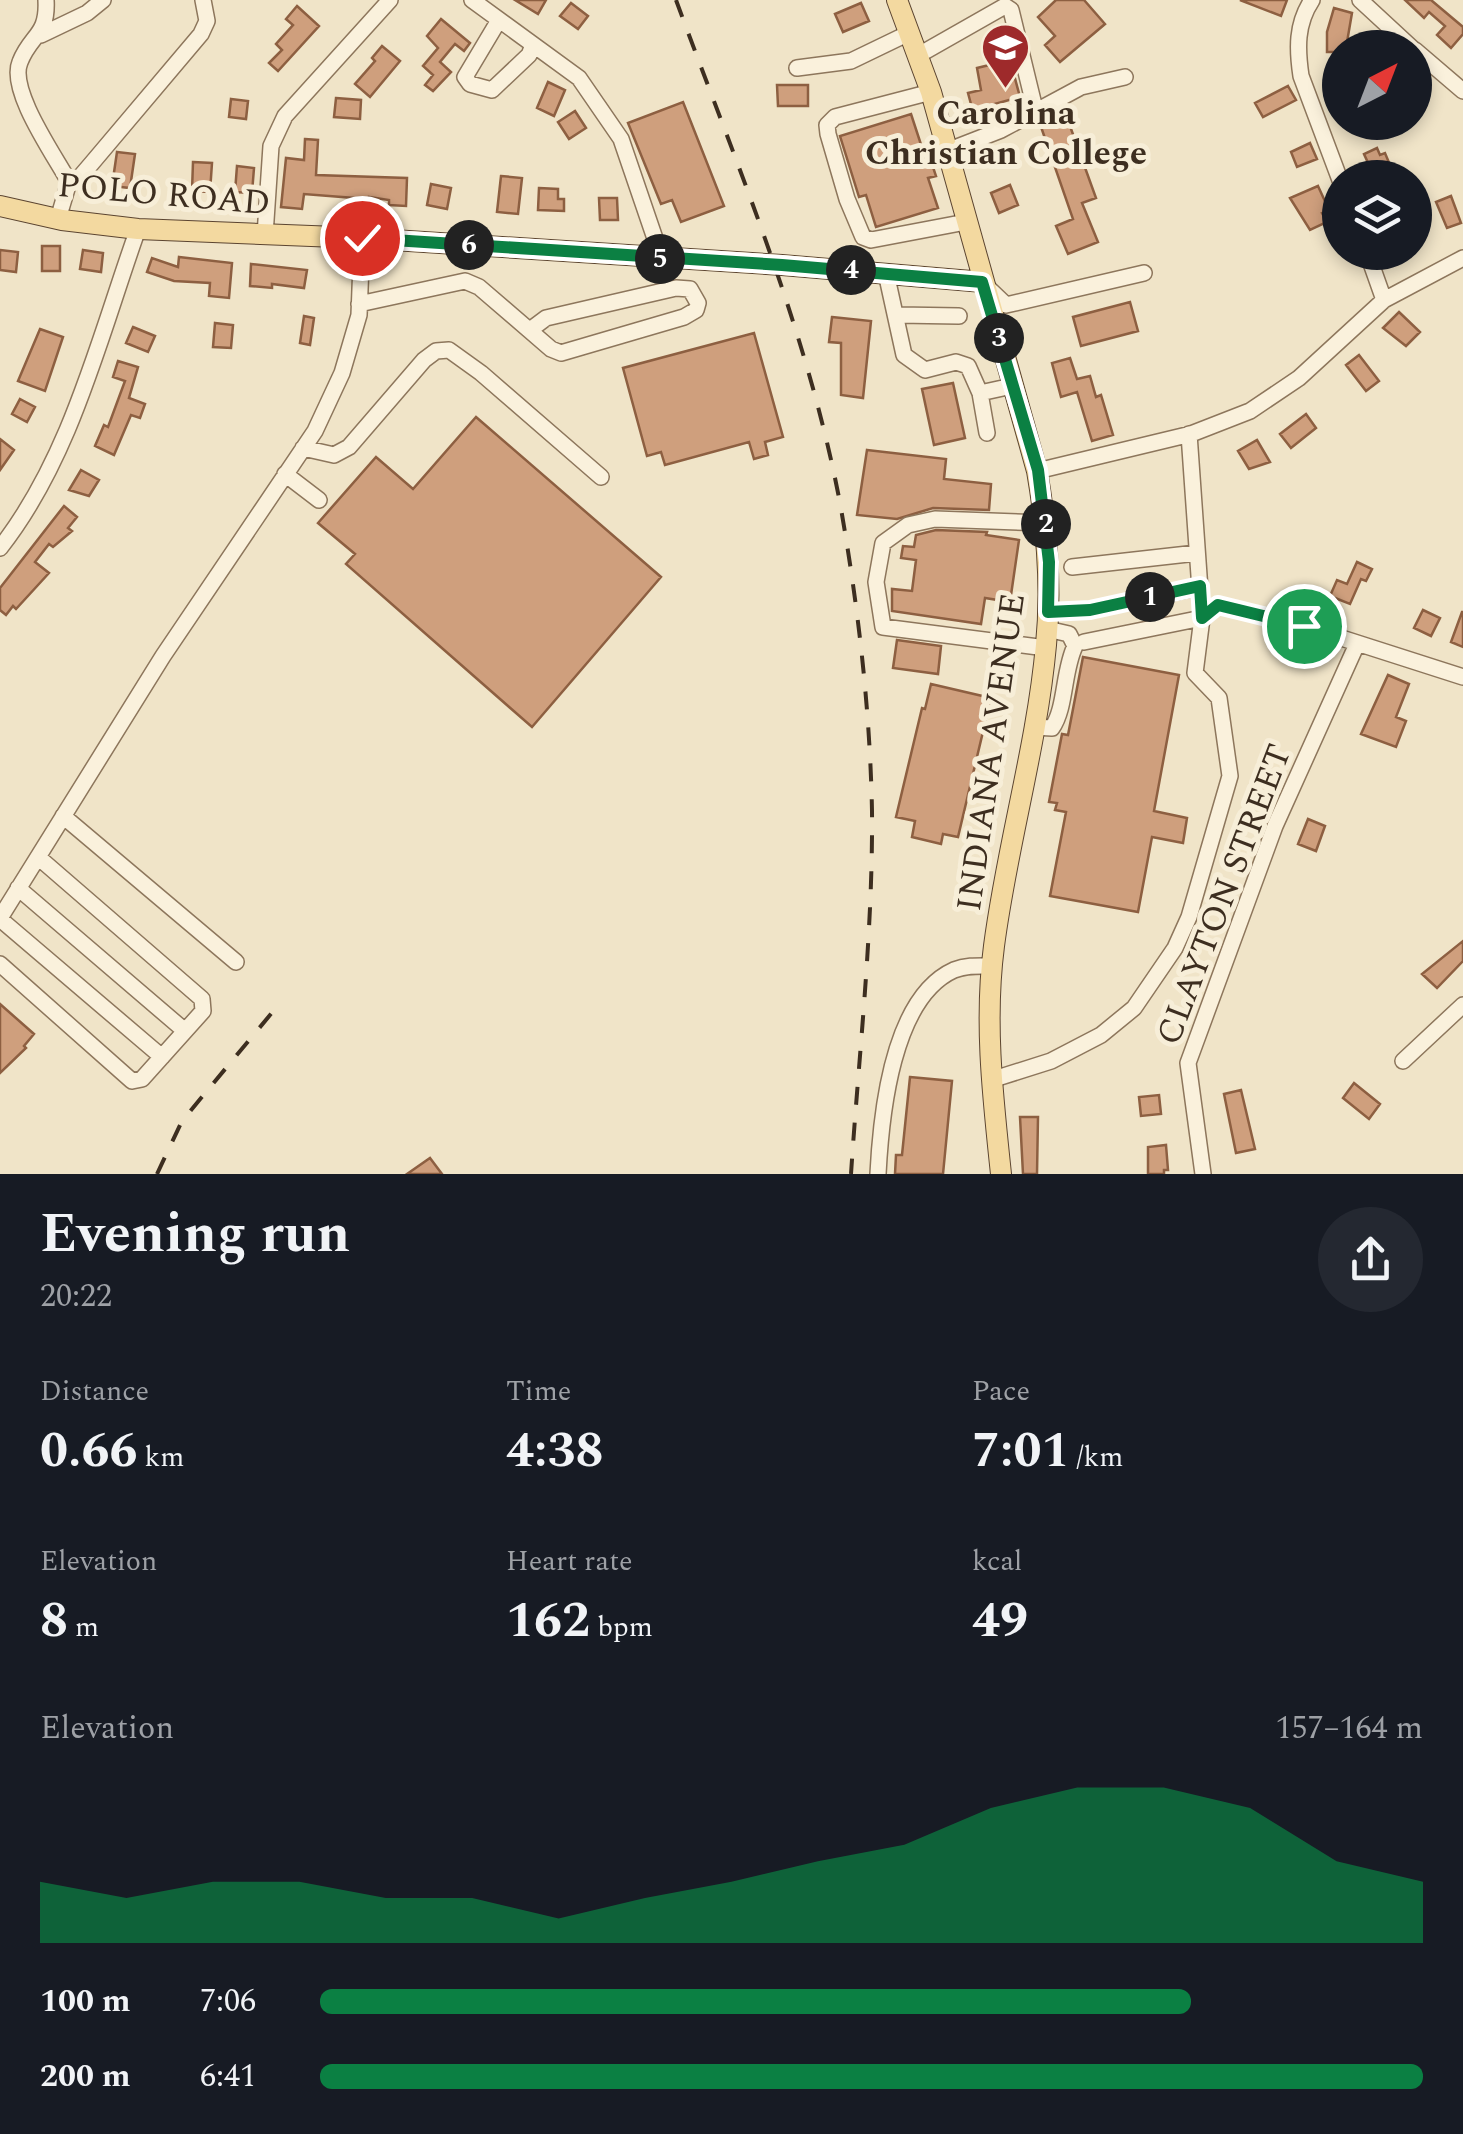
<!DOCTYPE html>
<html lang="en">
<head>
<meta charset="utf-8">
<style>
  body { margin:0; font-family:Spectral,serif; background:#242831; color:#f1f3f6; height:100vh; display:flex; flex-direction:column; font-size:38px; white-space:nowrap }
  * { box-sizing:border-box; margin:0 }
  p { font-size:32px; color:#9ea1a6 }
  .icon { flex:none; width:55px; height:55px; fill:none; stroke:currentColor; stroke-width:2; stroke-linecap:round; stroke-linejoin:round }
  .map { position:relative; height:1174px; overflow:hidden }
  .drawer { display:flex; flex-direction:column; background:#171b24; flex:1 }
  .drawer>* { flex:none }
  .needle { width:65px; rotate:42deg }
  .controls { position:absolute; left:1322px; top:30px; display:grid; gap:20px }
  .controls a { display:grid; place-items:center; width:110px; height:110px; border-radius:50%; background:#171b24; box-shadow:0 5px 15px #0003; font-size:50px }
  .pin { position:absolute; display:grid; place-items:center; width:85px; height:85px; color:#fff; margin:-42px; border:5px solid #fff; border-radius:50%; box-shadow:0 2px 10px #0007 }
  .km { position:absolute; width:50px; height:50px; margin:-25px; border-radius:50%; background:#222; color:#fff; font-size:28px; line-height:50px; text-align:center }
  .round { display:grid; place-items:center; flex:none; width:105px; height:105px; border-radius:52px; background:#242831 }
  .headline { display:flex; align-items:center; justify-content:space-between; height:170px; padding:0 40px }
  h1 { font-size:55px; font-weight:700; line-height:75px }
  .metrics { display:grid; grid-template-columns:repeat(3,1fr); gap:15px; height:170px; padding:10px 40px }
  .metrics div { display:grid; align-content:center }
  .metrics b { font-size:50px; font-weight:700 }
  .metrics small { font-size:28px; font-weight:400 }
  .metrics p { font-size:28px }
  .chart { height:280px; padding:20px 40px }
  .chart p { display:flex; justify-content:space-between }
  .chart svg { width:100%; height:180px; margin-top:10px; fill:#0b8043; opacity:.7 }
  ul { padding:0 40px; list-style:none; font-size:32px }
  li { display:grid; grid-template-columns:160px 120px 1fr; align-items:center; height:75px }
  li i { height:25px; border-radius:12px; background:#0b8043 }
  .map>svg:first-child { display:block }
</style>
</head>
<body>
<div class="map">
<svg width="1463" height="1174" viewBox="0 0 1463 1174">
  <rect width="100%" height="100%" fill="#f0e4c8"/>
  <path fill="#cf9f7d" stroke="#8d5f41" stroke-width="2.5" d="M515,0H546L538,14Z
    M1056,0H1084L1105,24L1060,62L1045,45L1055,36L1038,17Z
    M1240,0H1287L1281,16Z
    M1405,0H1431L1463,27V34L1451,48L1437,35L1445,26L1429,12L1424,18Z
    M571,3L588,16L578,29L560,16Z
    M861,3L869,21L843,32L835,14Z
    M297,6L319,26L278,71L269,63L282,50L276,44L293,25L286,19Z
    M1334,8L1352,13L1346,48H1340V52H1327V32Z
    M441,19L470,43L464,51L455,44L440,62L451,72L433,91L425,85L433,75L423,66L438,48L427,36Z
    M382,46L400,61L370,97L355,84L375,61L372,58Z
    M1010,60L1020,97L995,104L997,113L975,119L968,93L981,90L977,68Z
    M548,82L565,90L554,116L537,108Z
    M777,85H808V106H778Z
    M1288,86L1296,100L1263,117L1255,103Z
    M336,98L361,100L360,119L334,117Z
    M231,99L248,101L246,119L229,117Z
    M683,102L724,206L681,222L672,200L661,204L628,123Z
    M575,111L586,128L569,139L558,122Z
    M911,114L927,163L931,161L936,176L928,178L938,208L876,227L866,195L859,197L840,136Z
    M1066,115L1096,198L1082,203L1098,242L1068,254L1056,226L1073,219L1040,124Z
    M305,139L318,140L316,175L407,178L406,206L389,205V200L369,197V203L354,201V198L304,194L302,209L281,207L286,158L304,160Z
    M1310,143L1317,159L1297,167L1291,152Z
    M1377,148L1380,155L1385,153L1392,170L1375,178L1364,154Z
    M117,152L135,154L130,188L112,186Z
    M193,162L212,163L210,192L192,191Z
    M237,166L254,168L252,193L235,192Z
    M501,176L522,178L518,214L497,212Z
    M431,184L451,188L447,209L427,205Z
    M1010,185L1018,205L999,213L991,193Z
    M1318,186L1329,210L1322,213L1327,222L1310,230L1290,198Z
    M539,188L558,189V199H564V211L538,210Z
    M1451,196L1461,223L1447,228L1436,202Z
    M599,198H617L618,220H600Z
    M42,246H60V271H42Z
    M0,250L18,252L16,272L0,270Z
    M83,250L103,253L101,272L80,269Z
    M179,257L232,263L229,298L209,296L210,283L174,281L147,272L152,258L178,267Z
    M251,264L307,270L304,288L272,284V288L250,286Z
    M1130,302L1138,331L1081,346L1073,317Z
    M1399,312L1420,332L1406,346L1383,328Z
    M304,316L314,318L310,345L300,343Z
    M832,317L871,321L863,398L841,395V343L829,342Z
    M215,323L233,325L231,348L213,347Z
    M133,327L155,336L148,352L126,343Z
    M40,329L63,337L45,391L18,381Z
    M754,333L783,437L765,442L768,455L754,459L749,442L665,465L661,452L647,456L623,368Z
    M1359,355L1379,381L1366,391L1346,365Z
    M1070,358L1077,379L1090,376L1096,397L1101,395L1113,435L1092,441L1077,392L1061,397L1052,363Z
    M118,361L138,367L129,398L145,404L140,418L131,415L114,455L95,446L104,425L108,427L125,381L113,377Z
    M953,383L965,438L934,445L922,389Z
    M20,399L35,407L27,422L12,414Z
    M1306,414L1316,428L1291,448L1280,434Z
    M476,417L661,577L532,727L346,564L355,554L318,523L376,457L413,489Z
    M0,439L14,450L0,470Z
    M1257,440L1270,462L1249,469L1238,451Z
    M867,450L946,459L944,479L991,484L989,510L933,508L897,519L857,515Z
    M81,470L99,480L89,496L69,490Z
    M64,506L77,517L68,528L72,531L53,547L49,544L35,562L49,573L16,609L13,606L6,615L0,610V588Z
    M936,530L987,532L986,535L1019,540L1010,602L985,598L981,624L892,611V589L912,591L916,560L901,558L903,546L914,547L916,535Z
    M1357,562L1372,569L1366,581L1361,579L1350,604L1330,596L1337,580L1347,584Z
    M1423,610L1440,618L1431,636L1414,628Z
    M1462,612H1463V647L1451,642Z
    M897,640L941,646L938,674L893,668Z
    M1083,657L1179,675L1154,811L1187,818L1183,843L1152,837L1138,912L1050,896L1066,812L1055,810L1057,803L1049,802L1062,734L1068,735Z
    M1388,675L1409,684L1396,717L1406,721L1396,747L1361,734Z
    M931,684L991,698L958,837L943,834L941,844L912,837L915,821L896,817L922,708L925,709Z
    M1308,819L1325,826L1316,851L1298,844Z
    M1463,941V961L1437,988L1422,974Z
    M0,1004L34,1034L24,1046L26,1048L0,1073Z
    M910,1077L952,1081L943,1174H895L896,1155H902Z
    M1354,1083L1380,1104L1369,1119L1343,1098Z
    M1241,1090L1255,1149L1236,1153L1224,1094Z
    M1159,1095L1161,1114L1141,1116L1139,1097Z
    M1020,1117H1038L1037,1174H1023Z
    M1166,1145L1168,1170H1164V1174H1148V1147Z
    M430,1158L442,1174H407Z"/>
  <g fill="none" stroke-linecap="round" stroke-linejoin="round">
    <defs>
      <path id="minor" d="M46,0C48,36 31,34 20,62C8,90 55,156 69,182
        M472,0L579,78L621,139L662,259
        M1312,0C1296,24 1297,49 1301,76L1340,180
        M1360,0L1412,48
        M499,20L465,77L470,84L492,90L529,55L533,45
        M41,35L87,13L103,0
        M1415,50L1463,91
        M917,56L1005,6L1011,10L1036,113
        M797,68L851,61L909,33
        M931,92L835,117L827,125L828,134L847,199L863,237L871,240L966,222
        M947,151L1001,130L1081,87L1125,77
        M58,219L69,182L80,177L92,163L201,34L207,21L203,0
        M265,235L271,146L285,116L390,0
        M1367,252L1384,300
        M886,273L904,355L925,370L956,362L968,366L980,393L1012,386
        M985,285L1006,305L1144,273
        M359,304L465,281L479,287L551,349L561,353L684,317L696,310L698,303L690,289L676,288L546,318L530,330
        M898,315L959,316
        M980,393L987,433
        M303,448L334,455L349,447L424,360L436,351L449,350L481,373L601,477
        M1037,471L1191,434L1250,411L1299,378L1384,300L1463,258
        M285,474L319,500
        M1046,523L935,519L908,525L883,543L876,582L883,627L1046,648
        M0,548C71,458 100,335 138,229
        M1072,567L1197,553
        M1048,612L1090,610L1200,587
        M1084,642L1202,618L1219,605L1304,626L1463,677
        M1033,727L1052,728C1066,708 1063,671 1075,646L1069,634L1047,629
        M63,816L236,962
        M18,888L185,1031
        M0,918L163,656L315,431L342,373L359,315L362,238
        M0,919L162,1057
        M0,964L132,1081L142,1079L203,1011L202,999L38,857
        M1403,1061L1463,1005
        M991,1080L1051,1061L1101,1035L1134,1008L1175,948L1189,917L1230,776L1219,698L1195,673L1202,618L1189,434
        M878,1174C881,1115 892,998 954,970C967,965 979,966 992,966
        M1203,1174L1188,1063L1275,826L1357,644"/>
      <path id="major" d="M897,0L931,92L1037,471C1047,529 1052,586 1046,645C1037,746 1007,845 994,946C984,1022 993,1098 1001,1174
        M0,206L62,220L138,229L362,238L782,265L983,282"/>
    </defs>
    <use href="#minor" stroke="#8d765c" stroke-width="18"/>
    <use href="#major" stroke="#5b4430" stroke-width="22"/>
    <use href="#minor" stroke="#faf1dc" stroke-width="15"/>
    <use href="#major" stroke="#f3d9a0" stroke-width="20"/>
    <path stroke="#3d2e20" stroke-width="4" stroke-dasharray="18 18" stroke-linecap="butt" d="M676,0C737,166 807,329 840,503C858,605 870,708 872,811C873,932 859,1053 851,1174
      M157,1174L182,1121L280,1003"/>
  </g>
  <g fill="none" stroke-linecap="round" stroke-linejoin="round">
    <defs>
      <path id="route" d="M362,238L782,265L982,282L1038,470L1049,562L1048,612L1090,610L1200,586L1202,618L1218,605L1304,626"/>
    </defs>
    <use href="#route" stroke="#fff" stroke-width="20"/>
    <use href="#route" stroke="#0b8043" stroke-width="12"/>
  </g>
  <defs>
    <symbol id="university-pin" viewBox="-11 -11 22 30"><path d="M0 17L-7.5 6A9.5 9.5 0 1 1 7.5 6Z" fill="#9e2a2b" stroke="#f7eed8"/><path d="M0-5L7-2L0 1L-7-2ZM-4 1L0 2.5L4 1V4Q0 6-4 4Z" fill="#fff"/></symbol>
  </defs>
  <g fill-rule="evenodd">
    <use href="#university-pin" x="978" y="20" width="55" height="75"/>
  </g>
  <g text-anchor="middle" stroke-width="10" stroke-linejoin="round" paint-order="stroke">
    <g font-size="35" font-weight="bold" fill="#3d2e20" stroke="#f7eed8">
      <text x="1006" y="124">Carolina<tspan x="1006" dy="40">Christian College</tspan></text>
    </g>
    <g font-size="35" fill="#3d2e20" stroke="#f7eed8">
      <text transform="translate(164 193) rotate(5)" y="12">POLO ROAD</text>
      <text transform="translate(990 752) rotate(-82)" y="12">INDIANA AVENUE</text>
      <text transform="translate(1223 894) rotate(-69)" y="12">CLAYTON STREET</text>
    </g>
  </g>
</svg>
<div class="controls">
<a><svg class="needle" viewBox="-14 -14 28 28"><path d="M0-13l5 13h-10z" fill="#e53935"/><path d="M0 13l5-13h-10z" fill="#9ea1a6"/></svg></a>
<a><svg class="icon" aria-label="layers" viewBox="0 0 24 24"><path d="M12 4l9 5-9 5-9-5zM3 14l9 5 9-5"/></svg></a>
</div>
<div class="pin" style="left:1304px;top:626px;background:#1e9e55"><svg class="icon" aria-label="arrive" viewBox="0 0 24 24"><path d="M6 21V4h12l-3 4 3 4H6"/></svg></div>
<div class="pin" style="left:362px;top:238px;background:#d93025"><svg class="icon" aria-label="check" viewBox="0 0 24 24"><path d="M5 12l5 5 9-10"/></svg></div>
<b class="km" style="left:1150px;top:597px">1</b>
<b class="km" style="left:1046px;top:524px">2</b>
<b class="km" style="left:999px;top:338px">3</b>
<b class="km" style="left:851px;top:270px">4</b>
<b class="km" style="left:660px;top:259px">5</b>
<b class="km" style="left:469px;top:245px">6</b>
</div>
<section class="drawer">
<div class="headline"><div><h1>Evening run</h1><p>20:22</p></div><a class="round"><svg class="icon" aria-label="share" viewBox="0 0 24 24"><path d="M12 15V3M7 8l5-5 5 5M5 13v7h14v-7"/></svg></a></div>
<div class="metrics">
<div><p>Distance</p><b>0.66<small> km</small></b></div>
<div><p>Time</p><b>4:38</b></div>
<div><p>Pace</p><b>7:01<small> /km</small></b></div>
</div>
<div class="metrics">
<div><p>Elevation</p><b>8<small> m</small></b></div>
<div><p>Heart rate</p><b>162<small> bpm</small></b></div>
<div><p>kcal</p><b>49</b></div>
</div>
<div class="chart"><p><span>Elevation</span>157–164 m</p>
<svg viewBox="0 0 160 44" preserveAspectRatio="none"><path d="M0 44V29L10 33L20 29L30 29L40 33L50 33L60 38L70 33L80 29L90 24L100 20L110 11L120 6L130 6L140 11L150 24L160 29V44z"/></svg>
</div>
<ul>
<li><b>100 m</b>7:06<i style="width:79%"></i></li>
<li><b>200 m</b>6:41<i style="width:100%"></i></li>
</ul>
</section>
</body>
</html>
